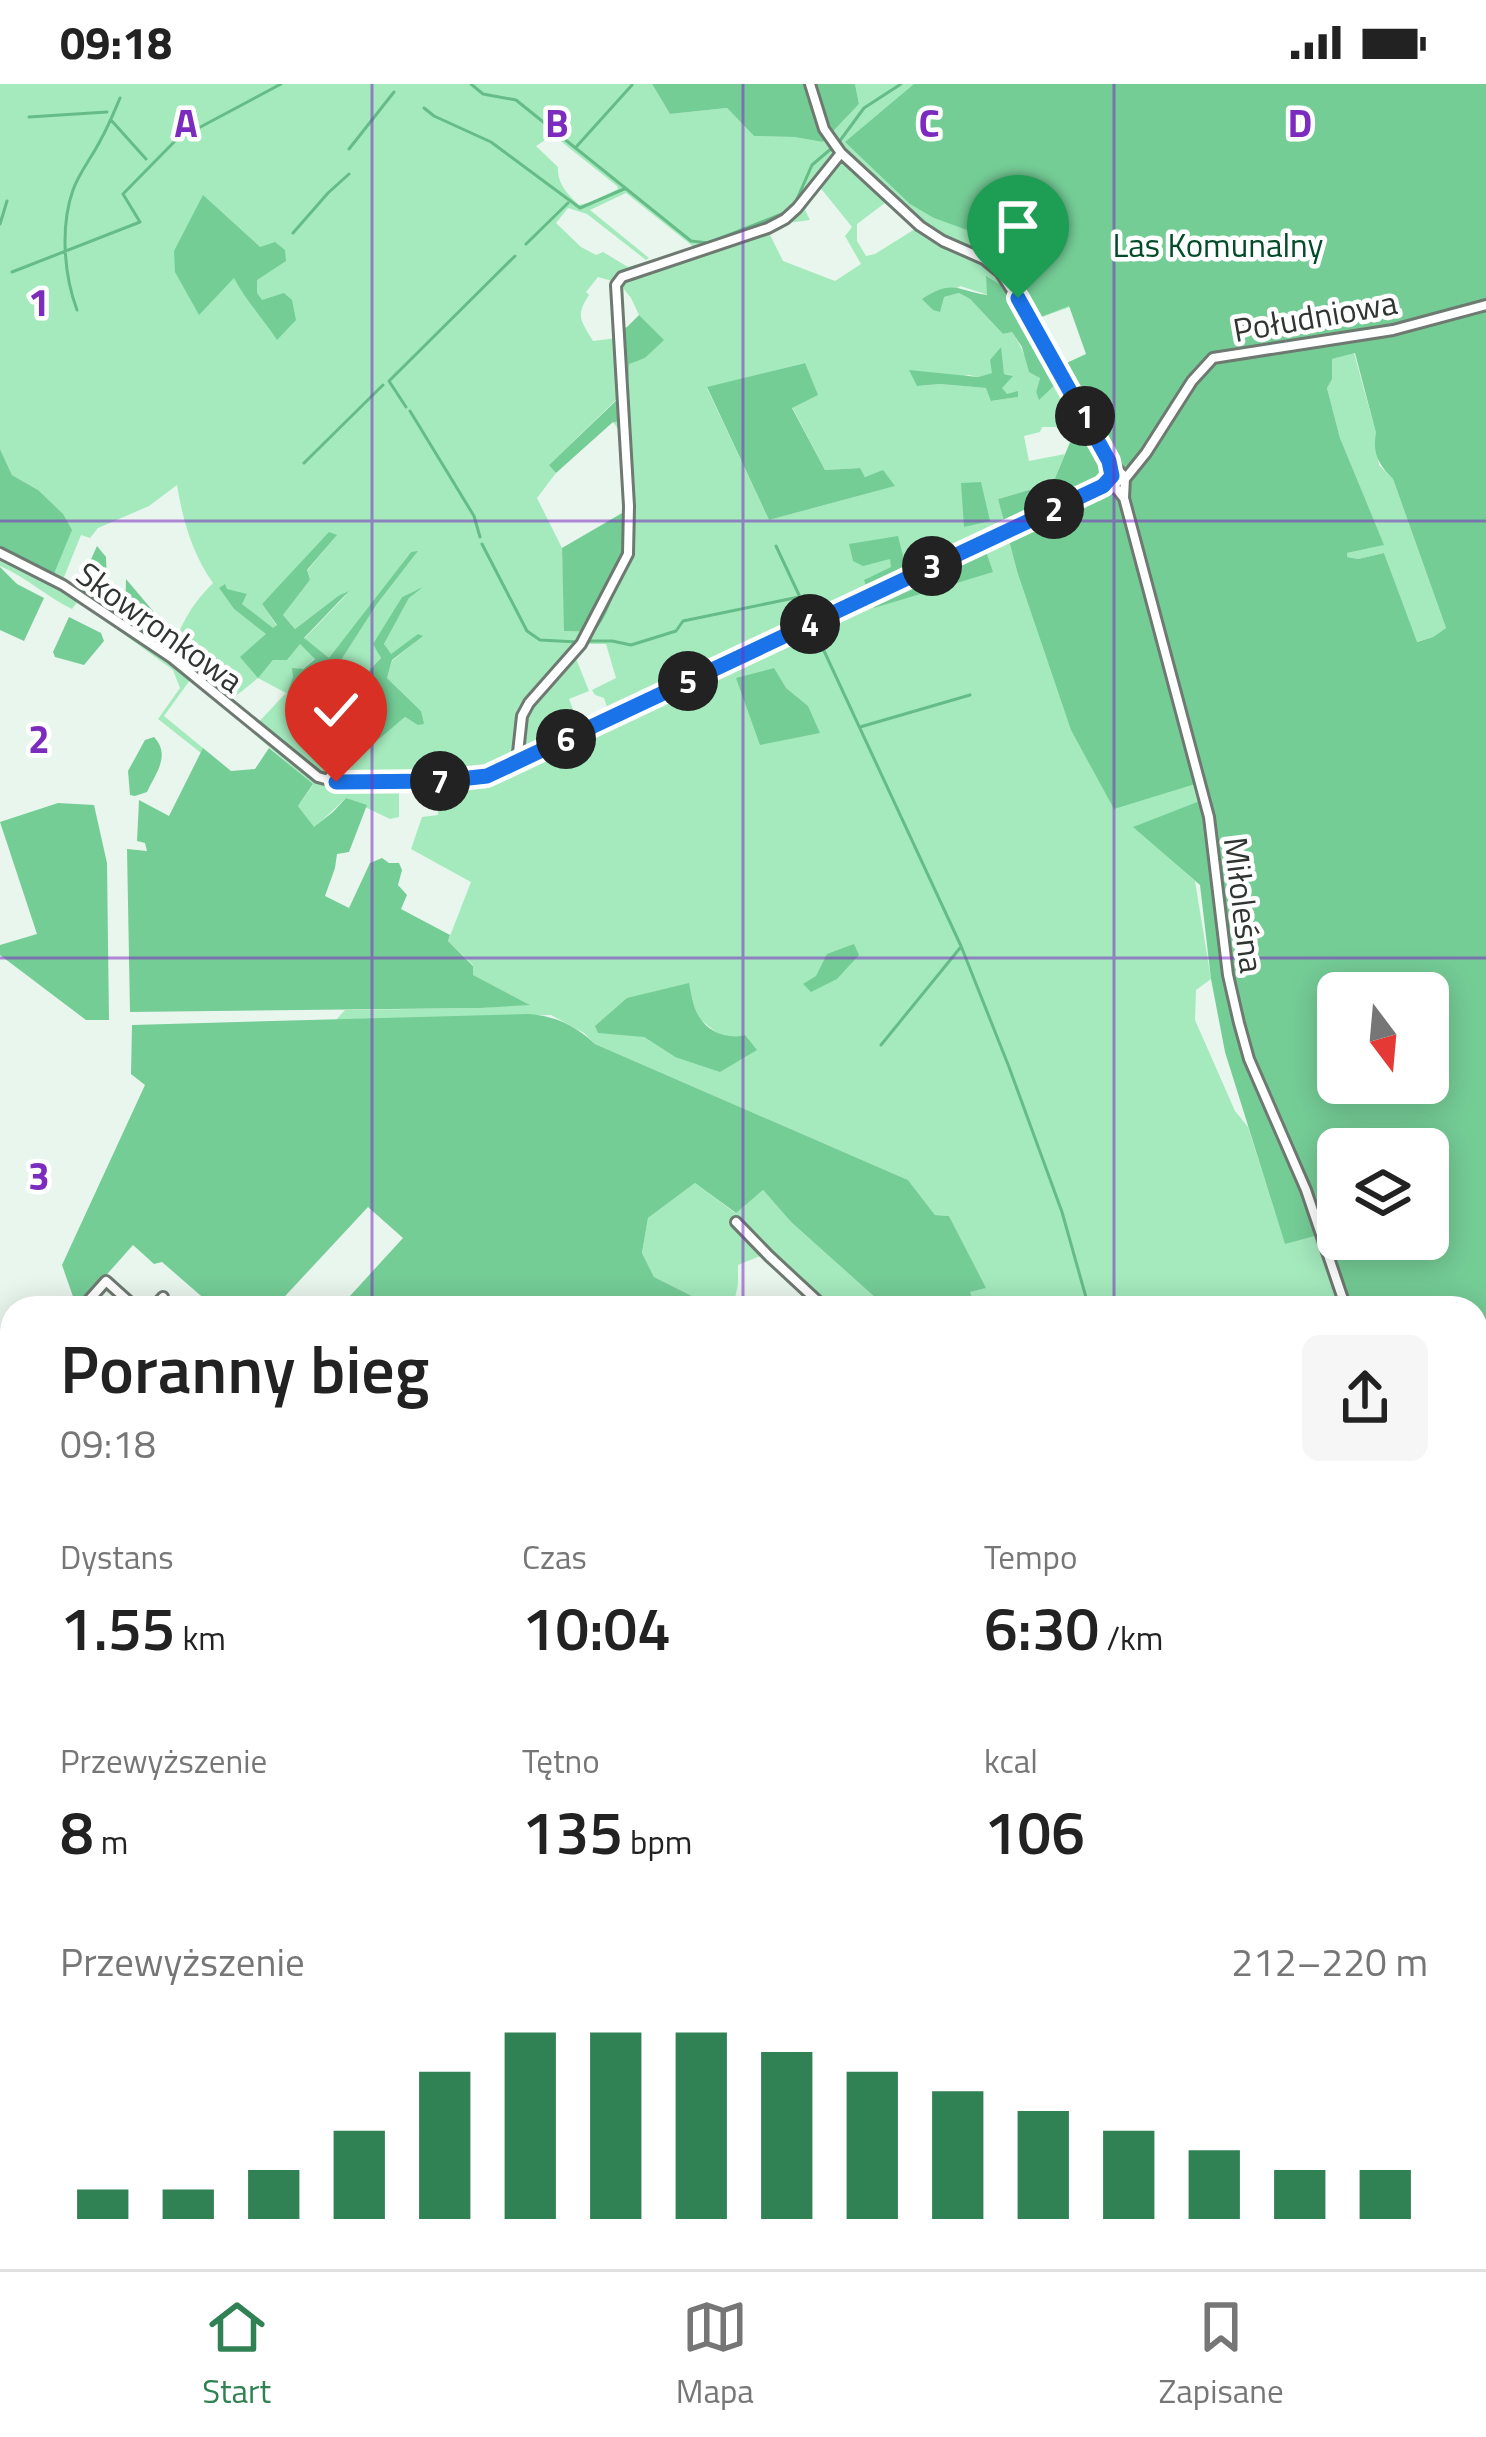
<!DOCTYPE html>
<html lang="pl">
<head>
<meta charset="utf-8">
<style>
  body { margin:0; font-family:"Titillium Web",sans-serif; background:#f6f6f6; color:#222; height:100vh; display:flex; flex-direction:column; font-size:45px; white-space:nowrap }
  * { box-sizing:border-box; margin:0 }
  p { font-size:39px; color:#767676 }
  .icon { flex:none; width:66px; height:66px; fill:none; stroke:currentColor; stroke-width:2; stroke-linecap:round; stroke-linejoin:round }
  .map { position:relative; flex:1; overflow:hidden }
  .panel { position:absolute; left:0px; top:1212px; width:1488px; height:975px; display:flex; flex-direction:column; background:#fff; border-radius:36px 36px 0 0; box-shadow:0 6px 30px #0003 }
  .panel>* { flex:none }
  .needle { width:78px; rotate:164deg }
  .tools { position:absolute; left:1317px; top:888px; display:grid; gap:24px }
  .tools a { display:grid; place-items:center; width:132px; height:132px; border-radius:18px; background:#fff; box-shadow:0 6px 30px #0003; font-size:60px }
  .pin { position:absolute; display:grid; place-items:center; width:102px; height:102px; color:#fff; margin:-123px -51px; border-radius:50% 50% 50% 0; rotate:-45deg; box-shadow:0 0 12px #0007 }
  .pin .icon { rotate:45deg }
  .km { position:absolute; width:60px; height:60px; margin:-30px; border-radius:50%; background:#222; color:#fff; font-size:33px; line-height:60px; text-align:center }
  .round { display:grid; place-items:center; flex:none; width:126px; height:126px; border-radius:18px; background:#f6f6f6 }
  .summary { display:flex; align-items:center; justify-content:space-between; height:204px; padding:0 60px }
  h1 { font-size:66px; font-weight:600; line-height:90px }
  .stats { display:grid; grid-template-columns:repeat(3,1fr); gap:18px; height:204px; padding:12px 60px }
  .stats div { display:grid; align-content:center }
  .stats b { font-size:60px; font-weight:600 }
  .stats small { font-size:33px; font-weight:400 }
  .stats p { font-size:33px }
  .chart { height:336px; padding:24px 60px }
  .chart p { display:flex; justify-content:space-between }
  .chart svg { width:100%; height:216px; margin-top:12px; stroke:#308153; stroke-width:6 }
  .status { display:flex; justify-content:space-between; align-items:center; height:84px; padding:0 60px; background:#fff; direction:ltr }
  .status svg { height:33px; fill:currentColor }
  .tab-bar { display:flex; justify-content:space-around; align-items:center; height:168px; border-top:3px solid #e0e0e0; background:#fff; font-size:33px; color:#767676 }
  .tab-bar a { display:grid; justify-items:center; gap:6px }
  .tab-bar .current { color:#308153 }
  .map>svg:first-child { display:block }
</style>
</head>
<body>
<div class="status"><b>09:18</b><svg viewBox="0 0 49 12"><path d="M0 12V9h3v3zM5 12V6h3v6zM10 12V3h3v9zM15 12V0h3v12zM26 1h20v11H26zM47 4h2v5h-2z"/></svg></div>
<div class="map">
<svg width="1486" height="2185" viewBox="0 0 1486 2185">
  <rect width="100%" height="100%" fill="#e9f6ed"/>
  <path fill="#a5eabd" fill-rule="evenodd" d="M0,0H652L670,30L727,24L754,52L794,53L823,58L859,20L855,0H1164L1209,174L1036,235L1025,242L1001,201L986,194L988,211L960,202L944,213L959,209L970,215L1003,250L1012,248C1023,264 1026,280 1040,294L1036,308L1039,315L1057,299L1085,347L1067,355L1056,343H1042L1040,348L1024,352L1029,377L1065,370L1053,399L998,415L1017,487L1205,696L1211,713L1134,743L1195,797L1211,895L1196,906L1195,936L1235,1027L1248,1043L1285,1159L1326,1149L1352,1224H1339L1337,1221L1316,1224H1000L998,1220L975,1224L969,1208L985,1204L949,1132L935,1131L908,1096L595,960L584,949L551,931L335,937L345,926L481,924L528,920L472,891L473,881L448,857L471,798L411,765L422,733L438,731L436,704L399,705V733L390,735L346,714L314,744L298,722L313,701L254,650V643L286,609L258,594L226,620L171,575C177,544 191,521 213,499C192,469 183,437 177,401L149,422L98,444L90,454L81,451L62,498L53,492L38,406L12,391L0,365ZM553,51L617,102L618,105L592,118L579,121C568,110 557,100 558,83L536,62ZM819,102L852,143L845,152L861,180L835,197L783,177L769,149L788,139L810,136L805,126ZM626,109L695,164L628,183L603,168L596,171L581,163L556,139L568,124L587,130L646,176L649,174L590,126ZM885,119L915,145L875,170L866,172L857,157V140ZM598,193L619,199L631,214L639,231L663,256L645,274L628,279L629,318L613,338L618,345L625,428L594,548L565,547L562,464L537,414L556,389L550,380L619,313L617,254L593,257C581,237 575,232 589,211L586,208ZM1000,264L1004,290L1011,291L1001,304L1006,310L1017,313L992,317L987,304L940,300L918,302L969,291L978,293L993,289ZM804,279L792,323L825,386L859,384L865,393L883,387L894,402L769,436L707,304ZM336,452L307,487L310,496L283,531L295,545L338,512L346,511L304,555L329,575L411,468H417L377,520L340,577L362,594L381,574L374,560L402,513L417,506L409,514L384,560L390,571L418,551L422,552L392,577L387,594L421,627L417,640L405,633L379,655L384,617L369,608L334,612L348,595L329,582L316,588L301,610L287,609L293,593L315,574L299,559L288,575L273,576L258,593L267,550L234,525L219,504L247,511L241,519L272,545L277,542L262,520ZM890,474L909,496L962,480L874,524L892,483ZM585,560H606L616,594L592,606L595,611L604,614L607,623L577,636L569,615L589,607L575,572ZM698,934L720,951L737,954L675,973L644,953Z
    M1354,269L1376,349L1379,381L1393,395L1446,544L1433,553L1416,558L1384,469L1358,475L1347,473V469L1383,461L1340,354L1327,304L1332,295V275Z
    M0,468C67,504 130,547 190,596L164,632L203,664L201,669L158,635L180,604L173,586L78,517L72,525C47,513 26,493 0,482Z
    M695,1099L735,1129L763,1106L791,1138L887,1224H831L770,1168L738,1181V1200L733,1224L731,1214L708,1220L654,1193L642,1169L648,1134Z
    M947,2175H1028L1043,2185H940Z
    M1169,2175H1276L1273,2185H1164Z
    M1301,2175H1401L1415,2185H1299Z"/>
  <path fill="#75cd96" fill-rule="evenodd" d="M652,0H855L859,20L823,58L794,53L754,52L727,24L670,30Z
    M914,0H1486V1544L1476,1517V1224H1352L1326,1149L1285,1160L1225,968L1211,895L1200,801L1133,743L1210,713L1205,697L1114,725L1071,646L1017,487L998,415L1053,399L1071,356L1094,346L1060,282L1086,270L1069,222L1041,233L1004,163L1015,132L998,136L992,155L934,134L910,120L845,58ZM1355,269L1376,349C1372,369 1379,381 1393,395L1446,544L1433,553L1417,558L1384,469L1358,475L1347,473V469L1384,461L1340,354L1327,304L1332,295V275ZM1338,909H1428V999H1338ZM1338,1065H1428V1155H1338Z
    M203,111L260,163L275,158L285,166L286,177L257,196V209L262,216L284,209L292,216L296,236L277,256C263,234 246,217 234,194L199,231L175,188L174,167Z
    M986,192L1001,201L1057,299L1039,316L1036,308L1040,294L1029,288L1022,263L1012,248L1003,250L970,215L959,209L944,213L940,228L933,226L922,215C953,195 956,206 987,211Z
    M639,231L664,256L645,274L629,280L627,337L613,338L556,389L549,381L621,312L618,246L627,243Z
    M1001,263L1004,290L1013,292L1002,304L1007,310L1018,307V313L991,317L986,304L940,300L917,302L909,286L978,293L992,289L990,276Z
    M805,279L818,311L792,324L825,386L860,384L865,393L883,386L895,402L769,436L707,303Z
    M0,365L12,391L38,406L63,430L72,446L53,492L0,463Z
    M981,398L990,437L964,443L961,399Z
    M629,425C624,462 619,521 594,548L564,547L562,464Z
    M329,448L337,451L307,486L310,496L283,531L295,545L338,512L349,507L304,554L329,574L411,468L418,467L377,520L341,576L362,594L381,574L373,560L402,513L423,503L409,514L384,560L391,570L418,550L423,552L392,576L387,594L421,627L424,640L418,641L405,633L378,656L384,617L369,608L346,655L319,638L299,649L321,616L334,612L347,595L328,582L315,588L301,610L287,609L293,593L292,584L303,585L315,575L300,560L287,576H273L258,594L240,573L266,550L234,525L219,504L225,500L227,505L247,510L242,520L273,544L277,541L262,520Z
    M898,452L909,495L962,480L963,458L981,453L993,488L874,524L864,496L891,483L890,475L863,482L853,477L849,460Z
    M97,462L106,473L108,527L77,507Z
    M0,483L17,500L44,514L24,557L0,546Z
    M126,495L175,553L171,575L125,539Z
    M69,533L101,549L104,557L84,581L55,573L53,568Z
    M774,584L786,604L808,622L820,649L760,661L736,594Z
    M154,653C171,671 156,689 147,708L135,712L130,711L128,687L145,656Z
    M203,664L231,687L255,685L269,664L313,700L298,722L314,743L333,728L346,714L367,721L349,768L337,770L335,784L325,812L349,824L370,779L382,774L389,779H399L402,786L398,801L407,811L401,825L450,851L448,857L473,882V891L530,921L481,924L130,928L127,765L147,767L145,759L137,757L139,716L169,732Z
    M58,719L94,721L107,779L109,936H86L0,871V861L37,850L0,738Z
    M854,860L859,871L837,895L811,908L803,900L816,892L827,870Z
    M689,899C691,909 693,923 698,931C707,948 728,956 745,951L757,966L720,988L675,973L644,953L598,949L595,942L627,914Z
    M528,930C555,932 575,941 595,960L908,1096L935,1131L949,1132L986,1204L970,1208L975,1224H887L791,1138L763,1106L736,1129L695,1099L648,1134L642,1169L654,1193L708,1220L732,1214V1224H339L403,1154L368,1123L274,1224H215L162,1178L154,1180L133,1161L77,1224L62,1181L145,1001L131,990L132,941Z"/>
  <path fill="#65bc86" d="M370,610L382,618L377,646H371L376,651L373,660L351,657L355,642L368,646L356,638Z"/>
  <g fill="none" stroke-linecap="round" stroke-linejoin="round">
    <path stroke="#65bc86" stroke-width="3" d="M471,0L483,10L516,16L691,157L708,159L787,128
      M424,24L434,32L491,58L580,124L624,105
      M29,33L107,28
      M111,36L146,75
      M577,62L632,1
      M349,65L394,8
      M794,122L812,81L839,58L864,24L901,0
      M0,140L7,117
      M293,149L328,109L349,90
      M526,160L568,119
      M12,188L140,138L123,110L176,56L281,0
      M77,226C64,191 60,143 73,106C79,89 92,73 100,57C108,43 114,28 120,14
      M406,323L389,297L515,172
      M410,327L474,432L480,453
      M304,379L383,301
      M482,460L527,547L540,556L578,558
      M776,462L799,511
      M585,557H612L631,561L676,547L683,537L799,513L961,862L1009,983L1062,1128L1089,1224
      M860,643L970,611
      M881,961L960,864
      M0,1720L12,1683
      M0,1909L12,1925
      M366,2175L376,2185
      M1143,2175L1158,2185
      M0,2182L2,2185
      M1170,2185L1175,2175"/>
    <defs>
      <path id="minor" d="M810,0L824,45L841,69L920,142L943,157L984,175L1000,188L1035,242L1104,365L1111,382L1112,399L1123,413
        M1109,377L1125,393L1124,414L1209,733L1228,891L1239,939L1249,975L1306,1106L1346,1224
        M1125,395L1146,369L1192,297L1213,274L1393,246L1486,221
        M0,469L63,501L172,574L318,693C350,703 449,702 482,693C497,689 512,680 526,674L1103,402L1111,394
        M517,678L522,632L529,619L581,560L628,470L629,422L616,201L622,193L768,144L785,135L797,124L841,69
        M736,1138L769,1172L825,1224
        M82,1224L106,1197L136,1224
        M153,1224L163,1213
        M0,1317L12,1304
        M1476,1522L1486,1550
        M1476,1741L1486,1725
        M1476,1826L1486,1832
        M1476,1879L1486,1885
        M1476,2042L1486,2049
        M787,2175L801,2185
        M1416,2175L1430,2185
        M158,2185L164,2175
        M847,2185L853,2175"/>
      <path id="major" d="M0,1383L12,1388
        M1476,1664L1486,1672"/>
    </defs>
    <use href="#minor" stroke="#6e7971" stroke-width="14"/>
    <use href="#major" stroke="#619574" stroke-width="16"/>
    <use href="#minor" stroke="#fff" stroke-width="8"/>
    <use href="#major" stroke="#b0dfc1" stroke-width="10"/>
  </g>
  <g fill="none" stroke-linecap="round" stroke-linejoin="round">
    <defs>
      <path id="route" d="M336,698L442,697L487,692L1103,402L1112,392L1109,377L1018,214"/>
    </defs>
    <use href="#route" stroke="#fff" stroke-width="24"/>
    <use href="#route" stroke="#1a73e8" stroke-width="15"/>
  </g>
  <path fill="none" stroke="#7b2cbf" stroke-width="3" stroke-opacity="0.55" d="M372,0V1224M743,0V1224M1114,0V1224M0,437H1486M0,874H1486M0,1311H12M1476,1311H1486M0,1748H12M1476,1748H1486M372,2175V2185M743,2175V2185M1114,2175V2185"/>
  <g text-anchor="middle" stroke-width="9" stroke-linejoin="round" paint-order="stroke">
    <g font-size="33" fill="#034b29" stroke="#fff">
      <text x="1218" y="173">Las Komunalny</text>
    </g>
    <g font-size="33" fill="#303532" stroke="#fff">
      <text transform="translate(1315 232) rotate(-10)" y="12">Południowa</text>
      <text transform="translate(160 543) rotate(36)" y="12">Skowronkowa</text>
      <text transform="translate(1244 821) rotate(83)" y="12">Miłoleśna</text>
    </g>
  </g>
  <g font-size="39" text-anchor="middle" font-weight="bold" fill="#7b2cbf" stroke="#fff" stroke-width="9" stroke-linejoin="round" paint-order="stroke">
    <text x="186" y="53">A</text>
    <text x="557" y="53">B</text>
    <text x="929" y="53">C</text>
    <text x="1300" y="53">D</text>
    <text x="39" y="232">1</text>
    <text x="39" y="669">2</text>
    <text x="39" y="1106">3</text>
  </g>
</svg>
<div class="tools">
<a><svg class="needle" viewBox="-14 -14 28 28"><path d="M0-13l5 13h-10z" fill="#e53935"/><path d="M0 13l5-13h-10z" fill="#767676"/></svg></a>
<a><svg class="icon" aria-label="layers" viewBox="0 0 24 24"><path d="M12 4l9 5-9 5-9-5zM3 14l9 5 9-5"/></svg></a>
</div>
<div class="pin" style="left:1018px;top:214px;background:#1e9e55"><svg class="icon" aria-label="arrive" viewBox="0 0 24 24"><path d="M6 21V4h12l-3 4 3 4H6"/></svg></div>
<div class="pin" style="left:336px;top:698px;background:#d93025"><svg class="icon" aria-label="check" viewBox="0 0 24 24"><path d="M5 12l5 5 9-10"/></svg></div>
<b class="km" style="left:1085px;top:332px">1</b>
<b class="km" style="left:1054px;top:425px">2</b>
<b class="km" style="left:932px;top:482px">3</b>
<b class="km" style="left:810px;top:540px">4</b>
<b class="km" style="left:688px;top:597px">5</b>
<b class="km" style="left:566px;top:655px">6</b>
<b class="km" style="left:440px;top:697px">7</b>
<section class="panel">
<div class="summary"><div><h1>Poranny bieg</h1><p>09:18</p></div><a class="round"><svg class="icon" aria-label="share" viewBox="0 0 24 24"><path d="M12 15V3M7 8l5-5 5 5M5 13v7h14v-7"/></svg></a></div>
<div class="stats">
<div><p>Dystans</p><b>1.55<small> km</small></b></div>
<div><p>Czas</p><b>10:04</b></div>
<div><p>Tempo</p><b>6:30<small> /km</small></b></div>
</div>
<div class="stats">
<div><p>Przewyższenie</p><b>8<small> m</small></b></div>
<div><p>Tętno</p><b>135<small> bpm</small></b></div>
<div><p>kcal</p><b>106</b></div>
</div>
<div class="chart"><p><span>Przewyższenie</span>212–220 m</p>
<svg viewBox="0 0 160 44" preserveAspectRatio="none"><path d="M5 44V38M15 44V38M25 44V34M35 44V26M45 44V14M55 44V6M65 44V6M75 44V6M85 44V10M95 44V14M105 44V18M115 44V22M125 44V26M135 44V30M145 44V34M155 44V34"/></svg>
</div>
</section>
</div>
<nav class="tab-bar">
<a class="current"><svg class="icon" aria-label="home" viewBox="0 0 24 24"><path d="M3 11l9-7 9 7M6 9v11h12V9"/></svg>Start</a>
<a><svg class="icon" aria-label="map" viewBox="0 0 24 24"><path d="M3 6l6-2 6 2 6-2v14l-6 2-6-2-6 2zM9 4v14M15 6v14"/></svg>Mapa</a>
<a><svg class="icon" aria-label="saved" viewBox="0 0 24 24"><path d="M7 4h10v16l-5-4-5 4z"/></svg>Zapisane</a>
</nav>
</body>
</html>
